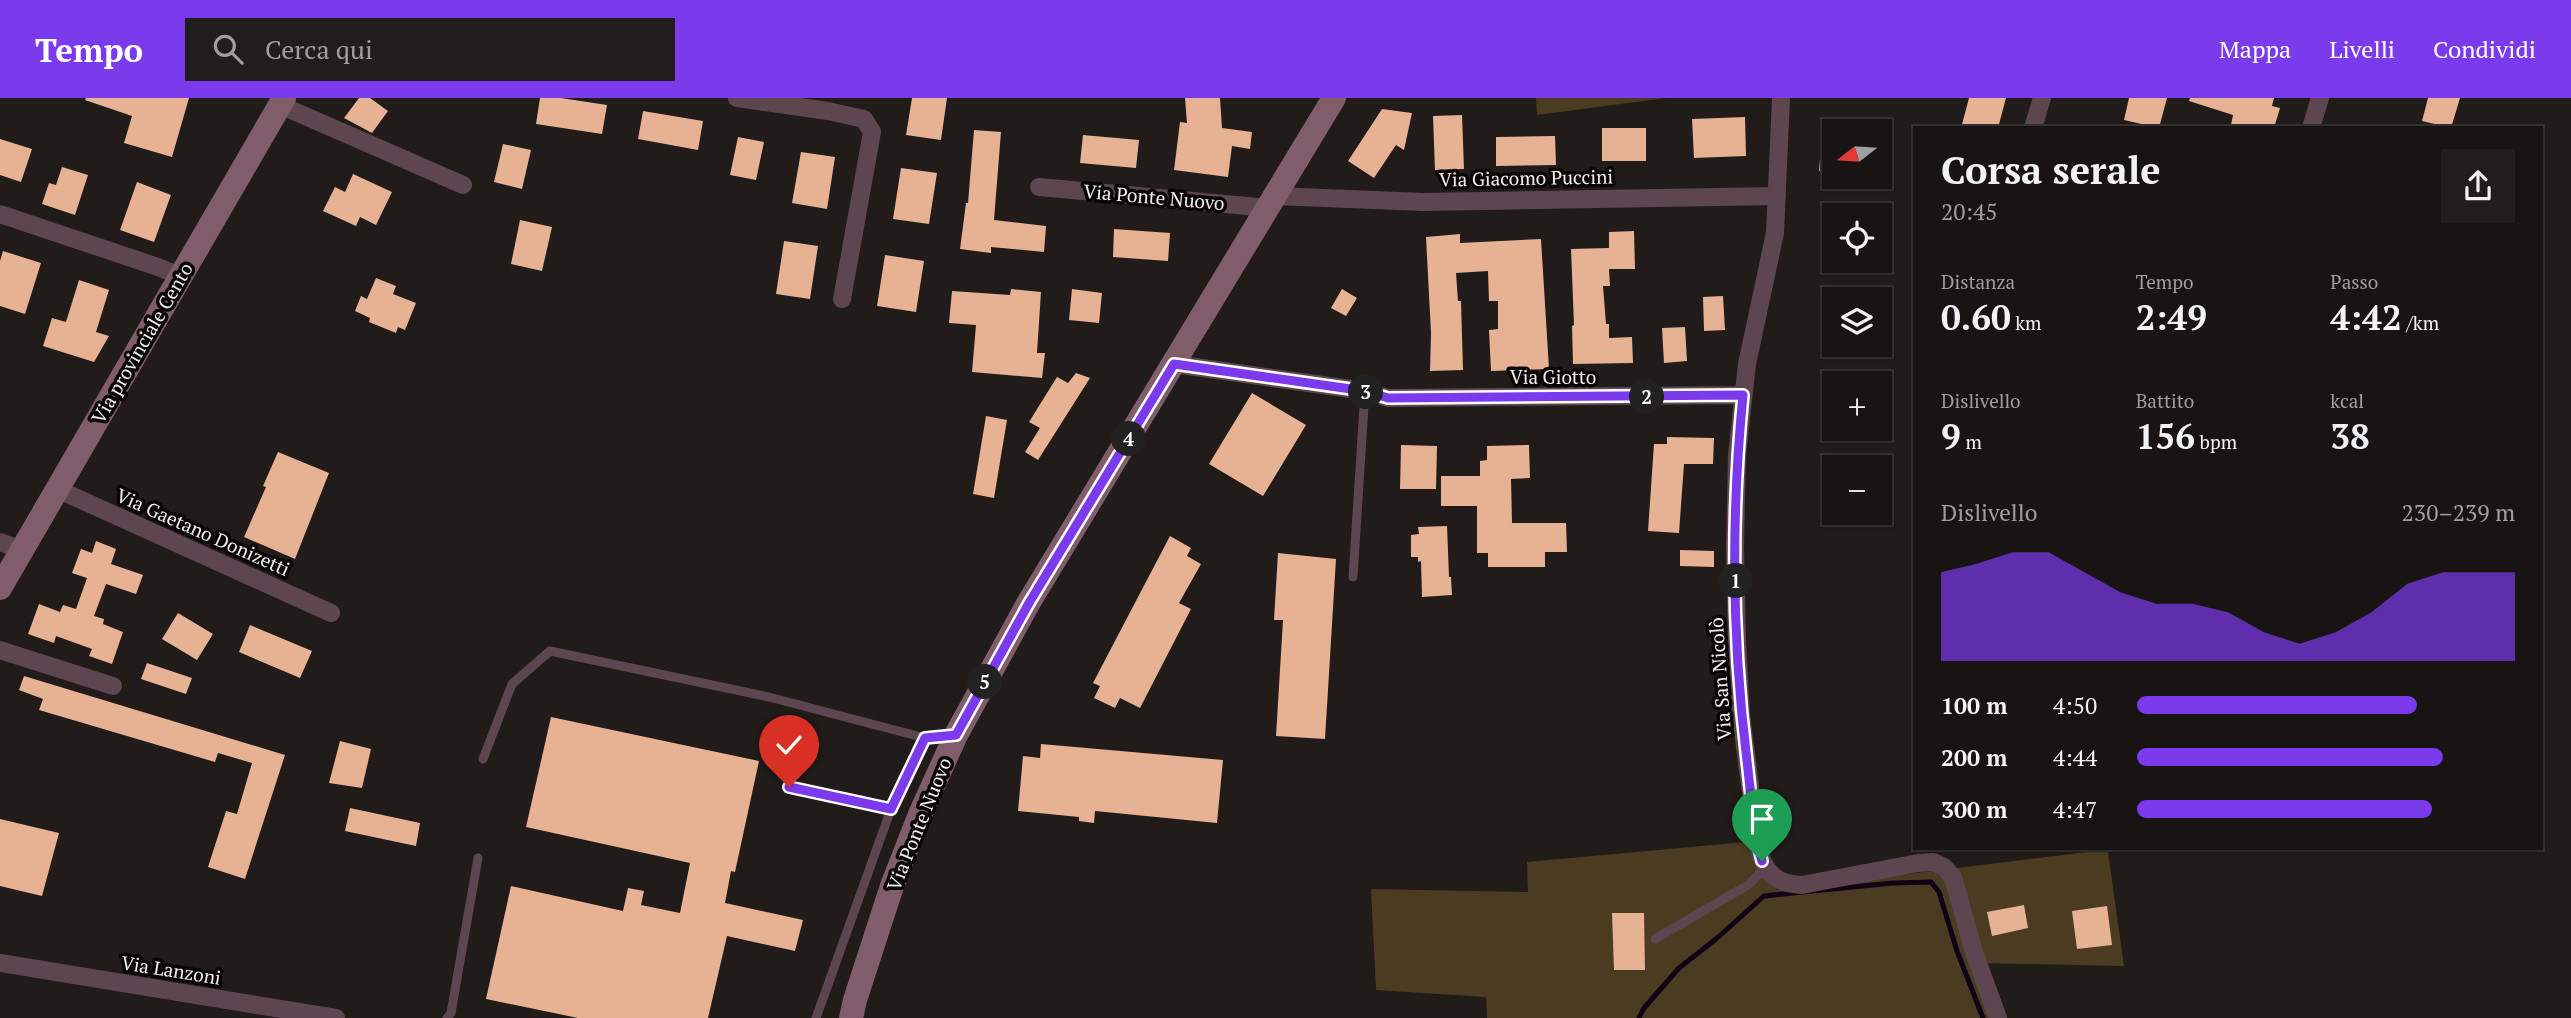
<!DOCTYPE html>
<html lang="it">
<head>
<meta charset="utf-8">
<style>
  body { margin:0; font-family:"PT Serif",serif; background:#221d1d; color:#f1f3f6; height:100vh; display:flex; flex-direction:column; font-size:26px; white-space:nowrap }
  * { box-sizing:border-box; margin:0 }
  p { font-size:23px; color:#9f9ea0 }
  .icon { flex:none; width:38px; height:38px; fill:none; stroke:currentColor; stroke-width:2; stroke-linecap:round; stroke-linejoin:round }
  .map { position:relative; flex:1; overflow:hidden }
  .details { position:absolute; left:1913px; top:28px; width:630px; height:724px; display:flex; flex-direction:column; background:#191414; border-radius:0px; box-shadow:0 2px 5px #0004,0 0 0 2px #373334 }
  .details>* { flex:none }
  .needle { width:46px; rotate:253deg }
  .controls { position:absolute; left:1822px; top:21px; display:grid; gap:14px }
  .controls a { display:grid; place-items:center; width:70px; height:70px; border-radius:0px; background:#191414; box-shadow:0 2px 5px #0004,0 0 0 2px #373334; font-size:35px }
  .pin { position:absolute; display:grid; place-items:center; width:60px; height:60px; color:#fff; margin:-72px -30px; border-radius:50% 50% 50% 0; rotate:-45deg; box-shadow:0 0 7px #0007 }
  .pin .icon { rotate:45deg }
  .km { position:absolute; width:35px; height:35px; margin:-18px; border-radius:50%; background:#222; color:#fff; font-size:19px; line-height:35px; text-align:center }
  .round { display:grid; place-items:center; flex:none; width:74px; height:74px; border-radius:0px; background:#221d1d }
  .headline { display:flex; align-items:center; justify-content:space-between; height:119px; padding:0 28px }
  h1 { font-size:38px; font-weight:800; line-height:52px }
  .figures { display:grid; grid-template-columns:repeat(3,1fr); gap:10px; height:119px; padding:7px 28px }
  .figures div { display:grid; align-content:center }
  .figures b { font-size:35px; font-weight:800 }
  .figures small { font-size:19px; font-weight:400 }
  .figures p { font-size:19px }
  .chart { height:196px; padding:14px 28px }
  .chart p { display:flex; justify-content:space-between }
  .chart svg { width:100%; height:126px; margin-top:7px; fill:#7c3aed; opacity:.7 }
  ul { padding:0 28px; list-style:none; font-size:23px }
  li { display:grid; grid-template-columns:112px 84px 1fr; align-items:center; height:52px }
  li i { height:18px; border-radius:9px; background:#7c3aed }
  header { display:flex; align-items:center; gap:42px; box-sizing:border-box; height:98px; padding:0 35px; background:#7c3aed; color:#fff }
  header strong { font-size:33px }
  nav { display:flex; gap:38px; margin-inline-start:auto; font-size:24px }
  .search { width:490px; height:63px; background:#221d1d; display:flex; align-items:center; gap:18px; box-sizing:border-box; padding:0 24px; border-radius:0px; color:#9f9ea0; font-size:26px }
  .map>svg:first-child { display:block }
</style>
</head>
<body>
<header>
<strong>Tempo</strong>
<div class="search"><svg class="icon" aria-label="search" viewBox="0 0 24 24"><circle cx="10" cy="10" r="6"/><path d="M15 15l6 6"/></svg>Cerca qui</div>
<nav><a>Mappa</a><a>Livelli</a><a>Condividi</a></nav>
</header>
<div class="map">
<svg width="2571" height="920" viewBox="0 0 2571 920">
  <rect width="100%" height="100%" fill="#211b1a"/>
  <path fill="#4b3c21" d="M1536,0H1666L1537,17Z
    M1767,742L1777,792L2086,754H2108L2124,868L1979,865L2002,920H1487L1486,899L1376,892L1371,791L1528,794L1527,764Z"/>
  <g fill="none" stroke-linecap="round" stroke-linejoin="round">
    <path stroke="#120016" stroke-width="5" d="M1639,920L1644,910L1679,870L1716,841L1764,798L1893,785L1931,784L1939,794L1957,853L1983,920"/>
  </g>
  <path fill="#e7b193" d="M86,0H189L172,59L124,45L132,18L85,2Z
    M359,0H370L388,13L372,35L344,20Z
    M540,0H561L607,7L602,36L536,26Z
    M912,0H947L941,42L906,37Z
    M1185,0H1220L1222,30L1252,34L1250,51L1232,48L1228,79L1174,72L1180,24L1187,25Z
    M1969,0H2006L1998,30H1961Z
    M2129,0H2167L2159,30L2124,22Z
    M2190,0H2274L2272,8L2280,10L2274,30H2239L2231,27L2233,17L2189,3Z
    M2428,0H2460L2451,30L2422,23Z
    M1382,11L1412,15L1404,52L1396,47L1374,80L1348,63Z
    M643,13L703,23L698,52L638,41Z
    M1462,17L1464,71L1435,72L1433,18Z
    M1745,19L1746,58L1694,60L1692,21Z
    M1823,23H1834V74L1819,73Z
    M1602,30H1646V63H1602Z
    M974,32L1001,34L994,122L1046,128L1044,154L991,149V155L960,151L966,105H968Z
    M1083,37L1139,42L1136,70L1080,65Z
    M1555,38L1556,67L1496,68V39Z
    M738,39L764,44L756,82L730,77Z
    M0,41L32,51L21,84L0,77Z
    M503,46L531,52L522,91L494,84Z
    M801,54L835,59L827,111L792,105Z
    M62,69L88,77L75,117L42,106L49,85L56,87Z
    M901,70L937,75L929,126L893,121Z
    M353,76L392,94L376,127L360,119L356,128L323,113L335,89L345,94Z
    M137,84L171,97L154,144L120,132Z
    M520,122L552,129L542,173L511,166Z
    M1114,131L1170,135L1168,163L1113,159Z
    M1634,133L1635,171H1609L1610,188H1603L1606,226H1609V240L1632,239L1633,265L1573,266L1572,228L1574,227L1571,151L1609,150V134Z
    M1460,136V145L1541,141L1549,271L1491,273L1489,232L1498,231V203H1489L1488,173L1456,175L1458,203H1461L1463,272L1430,273L1431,235L1426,139Z
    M784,143L818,148L810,201L776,196Z
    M3,153L41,165L25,216L0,208V163Z
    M885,157L924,163L916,214L877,208Z
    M376,180L396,188L393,196L416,205L405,232L398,229L396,235L369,224L370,220L355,213L361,198L367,201Z
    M79,182L109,192L96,234L109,238L94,264L43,248L52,220L66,224Z
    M1011,191L1041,194L1037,255H1045L1042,280L972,274L976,227L949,225L952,193L1010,197Z
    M1072,191L1102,195L1099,225L1069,222Z
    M1342,191L1357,200L1346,218L1331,210Z
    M1723,198L1725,232L1704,233L1703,199Z
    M1685,229L1687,263L1664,265L1662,230Z
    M1076,275L1090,280L1038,362L1025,354L1040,330L1029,324L1057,279L1068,285Z
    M1252,295L1306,327L1263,398L1209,366Z
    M986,318L1007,322L994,400L973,396Z
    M1667,339L1714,340L1713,366H1684L1679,435L1648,433L1654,346H1667Z
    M1401,347L1437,348L1436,391H1400Z
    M1529,347L1530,380L1511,381L1512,425H1566L1567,454H1545V469H1488V455H1477V408H1441V378H1480V363L1487,362V348Z
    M278,354L329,375L295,461L244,439L266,389L263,388Z
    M1447,428L1449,479H1451L1452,497L1422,499L1421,463L1418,464V459H1411V437L1419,436L1418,429Z
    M1170,438L1191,450L1187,458L1201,466L1179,505L1191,511L1140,610L1120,600L1115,610L1094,600L1100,588L1093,585Z
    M96,443L116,451L111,466L143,477L136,496L106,486L94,518L104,521L103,526L123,534L112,566L89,558L92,551L56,538L54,545L28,536L39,506L60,514L63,507L76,511L87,480L72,475L81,451L92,455Z
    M1680,452L1714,453V469L1680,468Z
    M1278,455L1336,461L1325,641L1276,638L1283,522H1274Z
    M178,515L213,536L197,562L162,541Z
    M250,527L312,553L300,580L239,554Z
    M147,565L192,580L186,596L141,581Z
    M24,578L285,657L245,781L208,769L226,713L237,716L252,665L218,655L215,664L39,612L43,601L19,592Z
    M551,619L759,663L735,774L731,773L725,805L803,822L795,853L727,838L708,920H578L486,901L511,788L623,813L628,790L644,793L641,807L680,815L690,765L526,729Z
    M340,643L371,651L362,690L329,685Z
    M1041,646L1223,662L1217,725L1095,713L1094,725L1079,723V719L1018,713L1023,658L1040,660Z
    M350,710L420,725L416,748L345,733Z
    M0,721L59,735L42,798L0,788Z
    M2024,807L2028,830L1992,838L1987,814Z
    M2107,808L2112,847L2077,851L2072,813Z
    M1612,815H1644L1645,872H1614Z"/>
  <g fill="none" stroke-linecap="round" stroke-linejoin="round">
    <path stroke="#5d464f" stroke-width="9" d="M1353,479L1365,293
      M483,661L512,586L550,553L769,599L925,640L951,637
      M789,689L891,711
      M1655,841L1748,787L1766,769
      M447,920L451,915L478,760
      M816,920L891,711L925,640"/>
    <path stroke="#5d464f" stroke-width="18" d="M737,0L828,13L864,21L872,34L842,201
      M1781,0L1775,135L1747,266L1737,357L1735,448L1737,542L1741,617L1758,750C1765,775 1776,786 1802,787L1918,765L1933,764L1944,769L1953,779L1974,854L1998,920
      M280,7L463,87
      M2033,30L2042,0
      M2311,30L2320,0
      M1039,89L1269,110
      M1275,98L1423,104L1777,98
      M0,116L158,169L180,178
      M1174,266L1365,293L1388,300L1743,297
      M57,391L331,515
      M0,444L21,452
      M0,552L113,588
      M0,865L336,920"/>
    <path stroke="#815d6c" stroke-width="24" d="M0,490L284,0
      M851,920L855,902L892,788L921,714L956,637L1029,504L1334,0"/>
  </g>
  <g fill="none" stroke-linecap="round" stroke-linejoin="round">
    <defs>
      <path id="route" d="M789,689L891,711L925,640L956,637L1029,505L1174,266L1365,293L1388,300L1743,297C1731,418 1732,542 1747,663C1751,696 1753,731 1762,763"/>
    </defs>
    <use href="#route" stroke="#fff" stroke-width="14"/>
    <use href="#route" stroke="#7c3aed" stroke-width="9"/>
  </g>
  <g text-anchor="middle" stroke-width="7" stroke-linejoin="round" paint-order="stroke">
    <g font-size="19" fill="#f3efef" stroke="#090606">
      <text transform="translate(1526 80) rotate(-1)" y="7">Via Giacomo Puccini</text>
      <text transform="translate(1154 99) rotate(5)" y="7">Via Ponte Nuovo</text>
      <text transform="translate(142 245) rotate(-60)" y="7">Via provinciale Cento</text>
      <text x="1553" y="286">Via Giotto</text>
      <text transform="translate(203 434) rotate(24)" y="7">Via Gaetano Donizetti</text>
      <text transform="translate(1720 581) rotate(-94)" y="7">Via San Nicolò</text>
      <text transform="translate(919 726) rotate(-68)" y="7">Via Ponte Nuovo</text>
      <text transform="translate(171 872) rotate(9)" y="7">Via Lanzoni</text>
    </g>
  </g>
</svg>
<div class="controls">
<a><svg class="needle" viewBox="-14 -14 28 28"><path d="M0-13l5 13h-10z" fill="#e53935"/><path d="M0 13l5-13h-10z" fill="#9f9ea0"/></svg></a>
<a><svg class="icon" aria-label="locate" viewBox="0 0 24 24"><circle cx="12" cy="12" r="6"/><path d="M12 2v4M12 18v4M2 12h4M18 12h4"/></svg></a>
<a><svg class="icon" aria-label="layers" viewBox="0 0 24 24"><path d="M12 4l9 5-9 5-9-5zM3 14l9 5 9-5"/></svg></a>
<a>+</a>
<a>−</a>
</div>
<div class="pin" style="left:1762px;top:763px;background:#1e9e55"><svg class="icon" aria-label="arrive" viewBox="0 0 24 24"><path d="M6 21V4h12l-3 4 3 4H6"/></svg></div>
<div class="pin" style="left:789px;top:689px;background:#d93025"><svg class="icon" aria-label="check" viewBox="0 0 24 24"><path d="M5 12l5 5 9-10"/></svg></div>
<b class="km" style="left:1736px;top:483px">1</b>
<b class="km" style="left:1647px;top:299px">2</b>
<b class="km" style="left:1366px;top:294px">3</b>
<b class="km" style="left:1129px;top:341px">4</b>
<b class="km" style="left:985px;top:584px">5</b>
<section class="details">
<div class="headline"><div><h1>Corsa serale</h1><p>20:45</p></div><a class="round"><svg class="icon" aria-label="share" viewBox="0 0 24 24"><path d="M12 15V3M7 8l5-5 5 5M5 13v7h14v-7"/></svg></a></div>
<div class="figures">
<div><p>Distanza</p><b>0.60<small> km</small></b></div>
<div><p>Tempo</p><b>2:49</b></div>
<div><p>Passo</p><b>4:42<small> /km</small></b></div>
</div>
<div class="figures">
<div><p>Dislivello</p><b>9<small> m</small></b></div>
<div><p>Battito</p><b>156<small> bpm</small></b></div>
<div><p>kcal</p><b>38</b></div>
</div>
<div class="chart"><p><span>Dislivello</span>230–239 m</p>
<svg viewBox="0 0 160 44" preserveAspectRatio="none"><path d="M0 44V13L10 10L20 6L30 6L40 13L50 20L60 24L70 24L80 27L90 34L100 38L110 34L120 27L130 17L140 13L150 13L160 13V44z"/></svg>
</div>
<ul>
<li><b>100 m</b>4:50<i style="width:74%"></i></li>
<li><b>200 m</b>4:44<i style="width:81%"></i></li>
<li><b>300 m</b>4:47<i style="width:78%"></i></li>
</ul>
</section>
</div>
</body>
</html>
